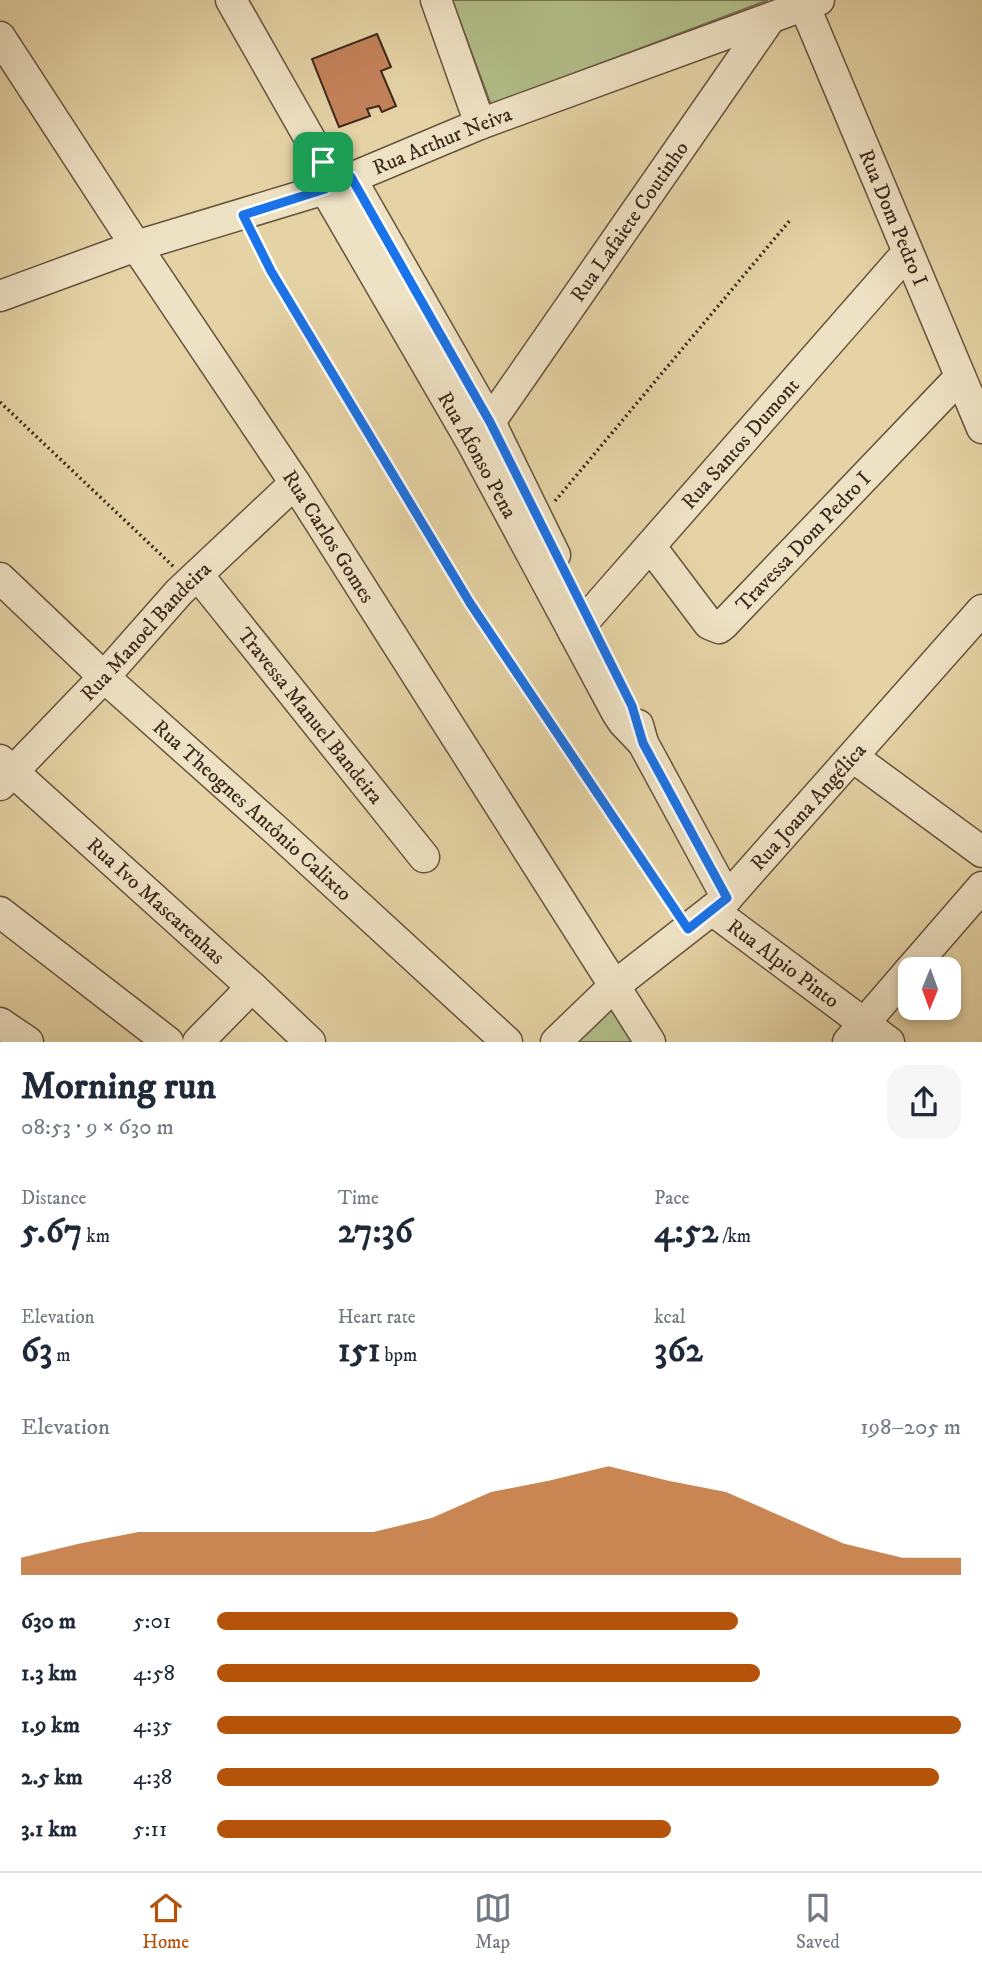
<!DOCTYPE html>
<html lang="en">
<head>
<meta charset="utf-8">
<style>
  body { margin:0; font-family:"IM FELL DW Pica",serif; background:#f6f6f7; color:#1f2937; height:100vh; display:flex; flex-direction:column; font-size:26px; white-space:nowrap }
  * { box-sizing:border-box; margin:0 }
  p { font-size:23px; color:#747a83 }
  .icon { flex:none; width:38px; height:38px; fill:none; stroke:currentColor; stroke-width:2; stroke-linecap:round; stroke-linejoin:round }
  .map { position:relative; height:1042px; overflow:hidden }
  .side { display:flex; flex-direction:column; background:#fff; flex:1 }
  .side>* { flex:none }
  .needle { width:46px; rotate:181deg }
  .tools { position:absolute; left:898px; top:957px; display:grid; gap:14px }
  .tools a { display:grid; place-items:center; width:63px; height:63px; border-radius:14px; background:#fff; box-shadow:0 4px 10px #0003; font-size:35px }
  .pin { position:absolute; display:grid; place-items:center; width:60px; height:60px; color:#fff; margin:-30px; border-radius:14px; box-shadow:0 4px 10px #0006 }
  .round { display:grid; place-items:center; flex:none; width:74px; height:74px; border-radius:21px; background:#f6f6f7 }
  .headline { display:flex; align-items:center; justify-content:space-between; height:119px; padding:0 21px }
  h1 { font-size:38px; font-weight:800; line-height:52px }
  .stats { display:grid; grid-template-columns:repeat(3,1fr); gap:10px; height:119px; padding:7px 21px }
  .stats div { display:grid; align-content:center }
  .stats b { font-size:35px; font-weight:800 }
  .stats small { font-size:19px; font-weight:400 }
  .stats p { font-size:19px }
  .chart { height:196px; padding:14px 21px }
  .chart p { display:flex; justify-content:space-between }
  .chart svg { width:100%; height:126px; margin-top:7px; fill:#b45309; opacity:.7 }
  ul { padding:0 21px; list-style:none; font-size:23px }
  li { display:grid; grid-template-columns:112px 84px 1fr; align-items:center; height:52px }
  li i { height:18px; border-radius:9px; background:#b45309 }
  .tab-bar { display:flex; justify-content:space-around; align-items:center; height:98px; border-top:2px solid #e0e1e3; background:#fff; font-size:19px; color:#747a83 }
  .tab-bar a { display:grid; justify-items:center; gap:4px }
  .tab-bar .on { color:#b45309 }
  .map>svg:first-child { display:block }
</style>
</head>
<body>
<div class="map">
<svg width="982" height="1042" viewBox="0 0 982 1042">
  <rect width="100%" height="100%" fill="#e5d3a5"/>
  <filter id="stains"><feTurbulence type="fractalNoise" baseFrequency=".00286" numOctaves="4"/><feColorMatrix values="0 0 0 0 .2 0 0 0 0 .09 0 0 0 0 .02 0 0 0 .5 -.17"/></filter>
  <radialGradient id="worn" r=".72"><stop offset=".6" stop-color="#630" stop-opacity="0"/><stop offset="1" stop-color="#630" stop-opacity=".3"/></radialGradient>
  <path fill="#b1bd88" stroke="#777252" stroke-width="2" d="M452,0H768L491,105Z
    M608,1010H613L636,1042H576Z"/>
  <path fill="#c5825a" stroke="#3d281c" stroke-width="2" d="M377,34L391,67L381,71L396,106L382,112L379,106L367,109L370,116L339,127L312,59Z"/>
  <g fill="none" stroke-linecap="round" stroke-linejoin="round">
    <defs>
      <g id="minor">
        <path id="s1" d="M231,0L323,162L325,189L471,441L617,713L623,722L643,743"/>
        <path d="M436,0L480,124"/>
        <path id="s2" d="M802,0L982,428"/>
        <path id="s3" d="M0,37L136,246L295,483L650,1042"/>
        <path d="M335,169L350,177L490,422L555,555"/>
        <path id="s4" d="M0,296L136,246L325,189L480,124L819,0"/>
        <path id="s5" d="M478,435L490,422L769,20"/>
        <path id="s6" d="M651,547L709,624L719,628L724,624L960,377"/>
        <path id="s7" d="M198,575L424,857"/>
        <path id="s8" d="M0,578L104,677L278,832L507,1042"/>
        <path id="s9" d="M574,633L907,253"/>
        <path d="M638,725L643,743L727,898"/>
        <path d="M853,757L982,852"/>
        <path id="s10" d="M0,760L252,987L310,1042"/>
        <path id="s11" d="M0,785L104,677L179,592L295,483"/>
        <path id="s12" d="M712,910L889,1042"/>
        <path d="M0,912L168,1042"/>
        <path d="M910,970L982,887"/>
        <path d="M0,1023L28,1042"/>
        <path d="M198,1042L252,987"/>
        <path id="s13" d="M556,1042L613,987L727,898L982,610"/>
        <path d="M848,1042L910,970"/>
      </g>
    </defs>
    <use href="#minor" stroke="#67533e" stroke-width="33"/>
    <path stroke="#3d281c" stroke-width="3.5" stroke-dasharray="2 3.5" stroke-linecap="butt" d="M253,234L271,271L470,603L675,909
      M0,402L174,567
      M555,501L791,219"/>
    <use href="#minor" stroke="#eee2c4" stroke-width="30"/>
  </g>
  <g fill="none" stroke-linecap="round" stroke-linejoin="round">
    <defs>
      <path id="route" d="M323,162L351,177L490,422L632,706L643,743L727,898L688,929L470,603L271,271L243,215L325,189Z"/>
    </defs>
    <use href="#route" stroke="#fff" stroke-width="14"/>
    <use href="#route" stroke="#1a73e8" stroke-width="9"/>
  </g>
  <g text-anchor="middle" stroke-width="6" stroke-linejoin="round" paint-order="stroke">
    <g font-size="21" fill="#3d281c" stroke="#eee2c4">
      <text dy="7" stroke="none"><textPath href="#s4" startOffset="469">Rua Arthur Neiva</textPath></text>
      <text dy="7" stroke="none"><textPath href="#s2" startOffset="236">Rua Dom Pedro I</textPath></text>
      <text dy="7" stroke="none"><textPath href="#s5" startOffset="262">Rua Lafaiete Coutinho</textPath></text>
      <text dy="7" stroke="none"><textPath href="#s9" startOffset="252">Rua Santos Dumont</textPath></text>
      <text dy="7" stroke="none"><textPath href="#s1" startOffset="520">Rua Afonso Pena</textPath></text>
      <text dy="7" stroke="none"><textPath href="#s3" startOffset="598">Rua Carlos Gomes</textPath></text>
      <text dy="7" stroke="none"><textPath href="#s6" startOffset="228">Travessa Dom Pedro I</textPath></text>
      <text dy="7" stroke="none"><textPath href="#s11" startOffset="212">Rua Manoel Bandeira</textPath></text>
      <text dy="7" stroke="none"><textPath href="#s7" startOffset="180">Travessa Manuel Bandeira</textPath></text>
      <text dy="7" stroke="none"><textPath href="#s13" startOffset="346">Rua Joana Angélica</textPath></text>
      <text dy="7" stroke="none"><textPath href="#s8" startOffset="343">Rua Theognes Antônio Calixto</textPath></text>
      <text dy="7" stroke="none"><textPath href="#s10" startOffset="210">Rua Ivo Mascarenhas</textPath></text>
      <text dy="7" stroke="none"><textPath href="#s12" startOffset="89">Rua Alpio Pinto</textPath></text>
    </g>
  </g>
  <rect width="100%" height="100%" filter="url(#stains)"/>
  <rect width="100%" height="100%" fill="url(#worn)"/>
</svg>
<div class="tools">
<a><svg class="needle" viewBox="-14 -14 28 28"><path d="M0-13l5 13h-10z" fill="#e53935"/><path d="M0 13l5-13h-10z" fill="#747a83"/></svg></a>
</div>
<div class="pin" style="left:323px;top:162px;background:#1e9e55"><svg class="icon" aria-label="arrive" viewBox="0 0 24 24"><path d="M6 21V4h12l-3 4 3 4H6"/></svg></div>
</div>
<section class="side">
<div class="headline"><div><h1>Morning run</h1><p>08:53 · 9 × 630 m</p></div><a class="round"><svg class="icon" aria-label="share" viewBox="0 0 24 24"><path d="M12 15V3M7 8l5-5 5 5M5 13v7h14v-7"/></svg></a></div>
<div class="stats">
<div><p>Distance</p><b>5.67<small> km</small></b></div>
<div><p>Time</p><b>27:36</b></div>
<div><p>Pace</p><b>4:52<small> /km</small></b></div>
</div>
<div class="stats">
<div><p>Elevation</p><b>63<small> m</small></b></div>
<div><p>Heart rate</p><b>151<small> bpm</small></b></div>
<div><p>kcal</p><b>362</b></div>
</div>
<div class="chart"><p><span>Elevation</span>198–205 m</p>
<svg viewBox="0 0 160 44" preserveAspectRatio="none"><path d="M0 44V38L10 33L20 29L30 29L40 29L50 29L60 29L70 24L80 15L90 11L100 6L110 11L120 15L130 24L140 33L150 38L160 38V44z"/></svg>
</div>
<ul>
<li><b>630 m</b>5:01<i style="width:70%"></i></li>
<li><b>1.3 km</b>4:58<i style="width:73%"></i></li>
<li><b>1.9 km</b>4:35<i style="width:100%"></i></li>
<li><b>2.5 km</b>4:38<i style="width:97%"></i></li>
<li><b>3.1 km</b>5:11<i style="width:61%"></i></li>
</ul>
</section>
<nav class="tab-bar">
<a class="on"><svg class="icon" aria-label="home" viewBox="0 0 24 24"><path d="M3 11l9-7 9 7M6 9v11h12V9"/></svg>Home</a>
<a><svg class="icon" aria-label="map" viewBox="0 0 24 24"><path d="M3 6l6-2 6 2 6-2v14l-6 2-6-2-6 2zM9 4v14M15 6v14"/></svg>Map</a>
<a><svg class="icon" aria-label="saved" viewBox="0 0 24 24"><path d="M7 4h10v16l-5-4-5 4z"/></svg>Saved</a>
</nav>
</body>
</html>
